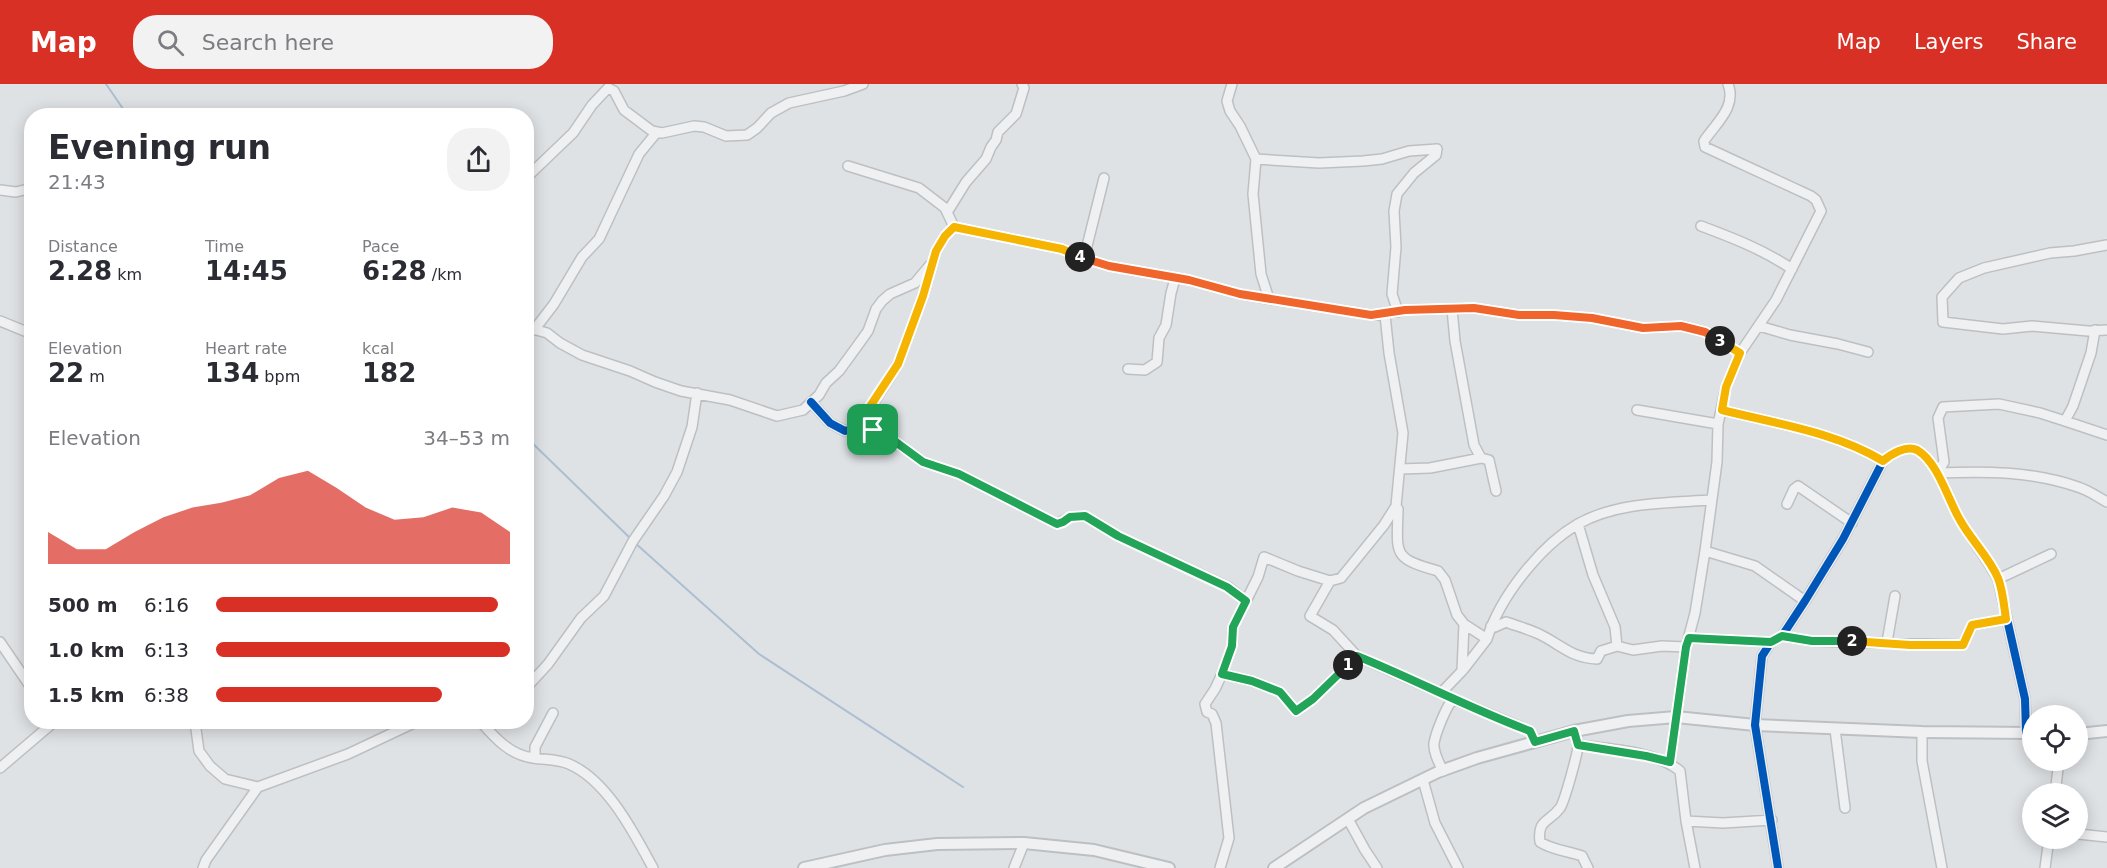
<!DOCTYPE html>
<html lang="en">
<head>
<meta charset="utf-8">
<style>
  body { margin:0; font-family:"DejaVu Sans",sans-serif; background:#f2f2f3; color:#2b2b33; height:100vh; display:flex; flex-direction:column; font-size:22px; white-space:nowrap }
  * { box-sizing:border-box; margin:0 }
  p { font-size:20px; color:#7c7c81 }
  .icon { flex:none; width:33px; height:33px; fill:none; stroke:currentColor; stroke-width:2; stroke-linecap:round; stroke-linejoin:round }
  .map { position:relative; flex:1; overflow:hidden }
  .side { position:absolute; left:24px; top:24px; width:510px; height:621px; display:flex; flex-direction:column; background:#fff; border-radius:24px; box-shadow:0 3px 15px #0003 }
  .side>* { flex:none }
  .fabs { position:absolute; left:2022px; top:621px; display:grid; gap:12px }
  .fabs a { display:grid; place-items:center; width:66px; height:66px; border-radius:50%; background:#fff; box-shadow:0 3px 15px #0003; font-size:30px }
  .pin { position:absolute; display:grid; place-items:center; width:51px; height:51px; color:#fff; margin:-26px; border-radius:12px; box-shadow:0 3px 9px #0006 }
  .km { position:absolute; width:30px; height:30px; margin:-15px; border-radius:50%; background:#222; color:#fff; font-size:16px; line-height:30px; text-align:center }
  .round { display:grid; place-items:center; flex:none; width:63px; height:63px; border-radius:24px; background:#f2f2f3 }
  .summary { display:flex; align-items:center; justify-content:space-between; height:102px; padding:0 24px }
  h1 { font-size:33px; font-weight:700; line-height:45px }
  .figures { display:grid; grid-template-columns:repeat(3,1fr); gap:9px; height:102px; padding:6px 24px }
  .figures div { display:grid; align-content:center }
  .figures b { font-size:26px; font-weight:700 }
  .figures small { font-size:16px; font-weight:400 }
  .figures p { font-size:16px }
  .chart { height:168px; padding:12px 24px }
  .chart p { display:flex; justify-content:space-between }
  .chart svg { width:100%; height:108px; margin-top:6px; fill:#d93025; opacity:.7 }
  ul { padding:0 24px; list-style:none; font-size:20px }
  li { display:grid; grid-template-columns:96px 72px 1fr; align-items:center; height:45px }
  li i { height:15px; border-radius:8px; background:#d93025 }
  header { display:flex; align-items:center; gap:36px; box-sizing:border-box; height:84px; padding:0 30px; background:#d93025; color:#fff }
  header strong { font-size:28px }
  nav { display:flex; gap:33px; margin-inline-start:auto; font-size:21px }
  .search { width:420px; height:54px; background:#f2f2f3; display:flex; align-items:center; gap:15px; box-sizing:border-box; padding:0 21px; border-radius:24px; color:#7c7c81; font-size:22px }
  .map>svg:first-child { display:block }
</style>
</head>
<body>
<header>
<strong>Map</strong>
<div class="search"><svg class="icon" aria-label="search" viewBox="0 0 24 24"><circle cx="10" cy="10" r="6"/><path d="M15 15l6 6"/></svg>Search here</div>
<nav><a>Map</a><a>Layers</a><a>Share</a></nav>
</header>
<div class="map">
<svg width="2107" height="784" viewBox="0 0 2107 784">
  <rect width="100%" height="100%" fill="#dfe2e5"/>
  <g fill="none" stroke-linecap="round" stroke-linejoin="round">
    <path stroke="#acbed1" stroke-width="2" d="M106,0L128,32
      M526,353L630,454
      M634,458L759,570L963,703"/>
    <defs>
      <path id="minor" d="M1232,0L1227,17L1230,27L1240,42L1256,75L1253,110L1261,190L1269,215
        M1256,75L1319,79L1363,77L1382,75L1409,67L1437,65L1436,71L1414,89L1397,110L1394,127L1396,163L1392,210L1398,228
        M848,82L919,104L945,124L954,143
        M526,94L573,49L592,21L608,4L614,7L624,26L652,47L662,49L694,42L704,43L726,52L747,51L757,44L771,29L789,19L844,7L863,0
        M0,106L16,108L32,104
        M948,127L966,98L986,75L991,63L996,56L998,48L1016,30L1024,4L1022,0
        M1701,142C1733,154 1764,166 1792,185
        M2107,161L2074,167L2050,169L1984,184L1959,194L1942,213L1943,238L2003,245L2032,242L2088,247L2107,246
        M1084,174L1104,94
        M1452,225L1455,257L1474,361L1481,374L1489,376L1496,407
        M1385,231L1389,269L1403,349L1396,422L1398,425C1397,471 1392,474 1438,487L1445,496L1457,531L1464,540L1462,587L1441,609L1453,615C1446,623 1436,648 1434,659C1433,668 1439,679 1443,687
        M0,237L32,250
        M1759,242L1790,251L1838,260L1868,268
        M526,243L547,249L560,259L582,271L630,287L655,298L681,307L730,316L777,332L803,326L819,311L826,299L839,287L858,261L868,247L876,225L882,217L890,210L915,199L930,181
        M534,246L554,220L582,173L599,155L639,70L657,48
        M2095,246L2091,269L2073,322L2065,337L2107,351
        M1128,285L1145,286L1157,278L1159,254L1166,241L1171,209L1175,195
        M811,318L830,339L845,347L855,344L862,337L898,280L923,212L936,167L945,152L954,143L1062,165L1084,174L1109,182L1189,196L1240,210L1269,215L1372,231L1405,226L1474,224L1519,231H1555L1592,234L1643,244L1681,242L1705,248L1740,269
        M1637,326L1718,340
        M1722,326C1777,340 1835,348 1883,377
        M862,337L873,346L889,353L923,378L959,390L1057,440L1070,433L1085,432L1118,452L1228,503L1246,517
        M1400,385L1430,384L1481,374
        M1937,389L1944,378L1938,334L1943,323L1999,320L2040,329L2065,337
        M1937,389C1985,387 2032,387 2078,403C2088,406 2098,413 2107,418
        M1787,420L1794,405L1798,402L1852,439
        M1578,440C1617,418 1667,419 1711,416
        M1705,467L1755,482L1805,517
        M1998,495L2051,470
        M1330,497L1341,494L1384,441L1396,422
        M1464,540L1487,555C1500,513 1540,462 1578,440L1593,491L1615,543L1617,562L1633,566L1662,562L1686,563
        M1491,542L1495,543L1506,538C1517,542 1528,545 1539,550C1560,560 1571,574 1597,575L1601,567L1617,562
        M1782,552L1812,557L1963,561L1972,541L2006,535
        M1689,554L1771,558
        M0,558L32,605
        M1887,558L1895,512
        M1463,586L1487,555
        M1222,590L1252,597L1280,608L1296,627L1313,615L1357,572L1441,609
        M526,604L548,580L581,534L604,512L633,457L664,412L677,388L692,343L697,309
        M1453,615L1530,647L1535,658
        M195,638L199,667L210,682L225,695L258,703L348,670L416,638
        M481,638C495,654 510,671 533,674C546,676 557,675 569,680C607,696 634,749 653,784
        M1835,645L1845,724
        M1574,647C1575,651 1577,657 1578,661C1578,669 1564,719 1560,724C1549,739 1537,735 1540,758C1552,766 1568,767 1582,772L1588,784
        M1922,648V677L1942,784
        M1578,661C1609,665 1656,667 1680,687L1686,737L1695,784
        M535,674V663L553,629
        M1670,678L1686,563L1695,529L1705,467L1717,378L1718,340L1726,303L1740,269L1776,216L1821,127L1816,116L1811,112L1705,63L1704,57C1716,39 1737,23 1728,0
        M0,684L54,638
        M1423,696L1435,739L1458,784
        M2055,710L2059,676
        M1348,735L1365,766L1377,784
        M1686,737L1723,739L1772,736
        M2078,750L2107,753
        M203,784L206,776L258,703
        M1014,784L1024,759
        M1220,784L1229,754L1216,639L1212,630L1207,628L1205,620L1215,605L1222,590L1232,562L1233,543L1258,493L1264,473L1298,487L1330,497L1310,532L1333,546L1357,572
        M1778,784L1755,641L1762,572L1771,558L1782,552L1805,517L1843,455L1883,377C1891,370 1906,361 1917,366C1938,378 1948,416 1960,436C1972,456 1987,474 1998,495L2025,615L2026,648
        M2045,784L2049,754"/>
      <path id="tertiary" d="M2078,650L2107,647
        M804,784L885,766L937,760L1024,759L1094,766L1169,784
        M1274,784L1364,724L1438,688L1477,674L1574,647L1628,637L1676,633L1755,641L1922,648L2032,649"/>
    </defs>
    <use href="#minor" stroke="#bdc0c3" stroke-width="12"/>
    <use href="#tertiary" stroke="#bdc0c3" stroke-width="14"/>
    <use href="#minor" stroke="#eff0f2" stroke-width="9"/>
    <use href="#tertiary" stroke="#eff0f2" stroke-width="10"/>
    <defs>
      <path id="cycleway" d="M811,318L830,339L845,347L855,344L862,337L898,280L923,212L936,167L945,152L954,143L1062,165L1084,174L1109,182L1189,196L1240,210L1269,215L1372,231L1405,226L1474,224L1519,231H1555L1592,234L1643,244L1681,242L1705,248L1740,269
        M1778,784L1755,641L1762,572L1771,558L1782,552L1805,517L1843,455L1883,377C1891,370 1906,361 1917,366C1938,378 1948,416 1960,436C1972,456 1987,474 1998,495L2025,615L2026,648"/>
    </defs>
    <use href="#cycleway" stroke="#ecf0f5" stroke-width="11"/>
    <use href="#cycleway" stroke="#0057b8" stroke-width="8"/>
  </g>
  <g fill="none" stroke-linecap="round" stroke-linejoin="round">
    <defs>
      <path id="split-1" d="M873,346L889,353L923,378L959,390L1057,440L1063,438L1070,433L1085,432L1118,452L1227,503L1246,517L1233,543L1232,562L1222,590L1252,597L1280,608L1296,627L1313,615L1348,581"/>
      <path id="split-2" d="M1348,581L1357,572C1416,596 1471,625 1530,647L1535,658L1574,647L1578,661L1646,672L1670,678L1686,563L1689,554L1771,558L1782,552L1812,557H1852"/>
      <path id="split-3" d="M1720,257L1740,269L1726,303L1722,326C1777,340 1835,348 1883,377C1891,370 1906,361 1917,366C1938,378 1948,416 1960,436C1971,456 1989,473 1998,494C2003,507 2004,522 2006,535L1972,541L1963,561H1910L1852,557"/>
      <path id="split-4" d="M1080,173L1109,182L1189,196L1240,210L1371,231L1405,226L1474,224L1519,231H1554L1592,234L1643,244L1681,242L1705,248L1720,257"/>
      <path id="split-5" d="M873,346L862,337L863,333L898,280L923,212L936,167L945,152L954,143L1062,165L1080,173"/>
    </defs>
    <use href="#split-1" stroke="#fff" stroke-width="12"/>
    <use href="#split-2" stroke="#fff" stroke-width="12"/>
    <use href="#split-3" stroke="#fff" stroke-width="12"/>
    <use href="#split-4" stroke="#fff" stroke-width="12"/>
    <use href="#split-5" stroke="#fff" stroke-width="12"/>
    <use href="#split-1" stroke="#22a559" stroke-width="8"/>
    <use href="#split-2" stroke="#22a559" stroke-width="8"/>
    <use href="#split-3" stroke="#f5b400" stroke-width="8"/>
    <use href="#split-4" stroke="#f0652b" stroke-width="8"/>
    <use href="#split-5" stroke="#f5b400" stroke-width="8"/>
  </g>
</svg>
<div class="fabs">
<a><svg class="icon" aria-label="locate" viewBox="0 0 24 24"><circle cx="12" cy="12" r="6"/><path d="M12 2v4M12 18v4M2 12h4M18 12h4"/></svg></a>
<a><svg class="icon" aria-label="layers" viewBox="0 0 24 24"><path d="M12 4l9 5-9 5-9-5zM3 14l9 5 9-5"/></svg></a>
</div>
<div class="pin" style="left:873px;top:346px;background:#1e9e55"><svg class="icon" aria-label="arrive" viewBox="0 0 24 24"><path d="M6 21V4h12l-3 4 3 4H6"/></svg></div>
<b class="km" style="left:1348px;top:581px">1</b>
<b class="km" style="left:1852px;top:557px">2</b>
<b class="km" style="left:1720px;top:257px">3</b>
<b class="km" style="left:1080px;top:173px">4</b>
<section class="side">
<div class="summary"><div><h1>Evening run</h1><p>21:43</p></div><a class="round"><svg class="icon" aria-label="share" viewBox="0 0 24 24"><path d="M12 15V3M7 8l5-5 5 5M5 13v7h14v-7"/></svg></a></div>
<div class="figures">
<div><p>Distance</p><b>2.28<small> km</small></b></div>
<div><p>Time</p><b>14:45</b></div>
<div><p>Pace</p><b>6:28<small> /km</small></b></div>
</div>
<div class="figures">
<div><p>Elevation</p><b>22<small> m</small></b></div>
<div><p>Heart rate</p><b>134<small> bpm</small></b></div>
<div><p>kcal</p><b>182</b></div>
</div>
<div class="chart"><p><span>Elevation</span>34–53 m</p>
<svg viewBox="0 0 160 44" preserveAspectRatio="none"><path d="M0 44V31L10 38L20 38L30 31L40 25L50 21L60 19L70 16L80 9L90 6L100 13L110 21L120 26L130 25L140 21L150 23L160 31V44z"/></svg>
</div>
<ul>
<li><b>500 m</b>6:16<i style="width:96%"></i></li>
<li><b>1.0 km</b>6:13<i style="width:100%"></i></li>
<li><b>1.5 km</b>6:38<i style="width:77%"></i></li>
</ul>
</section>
</div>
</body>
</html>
